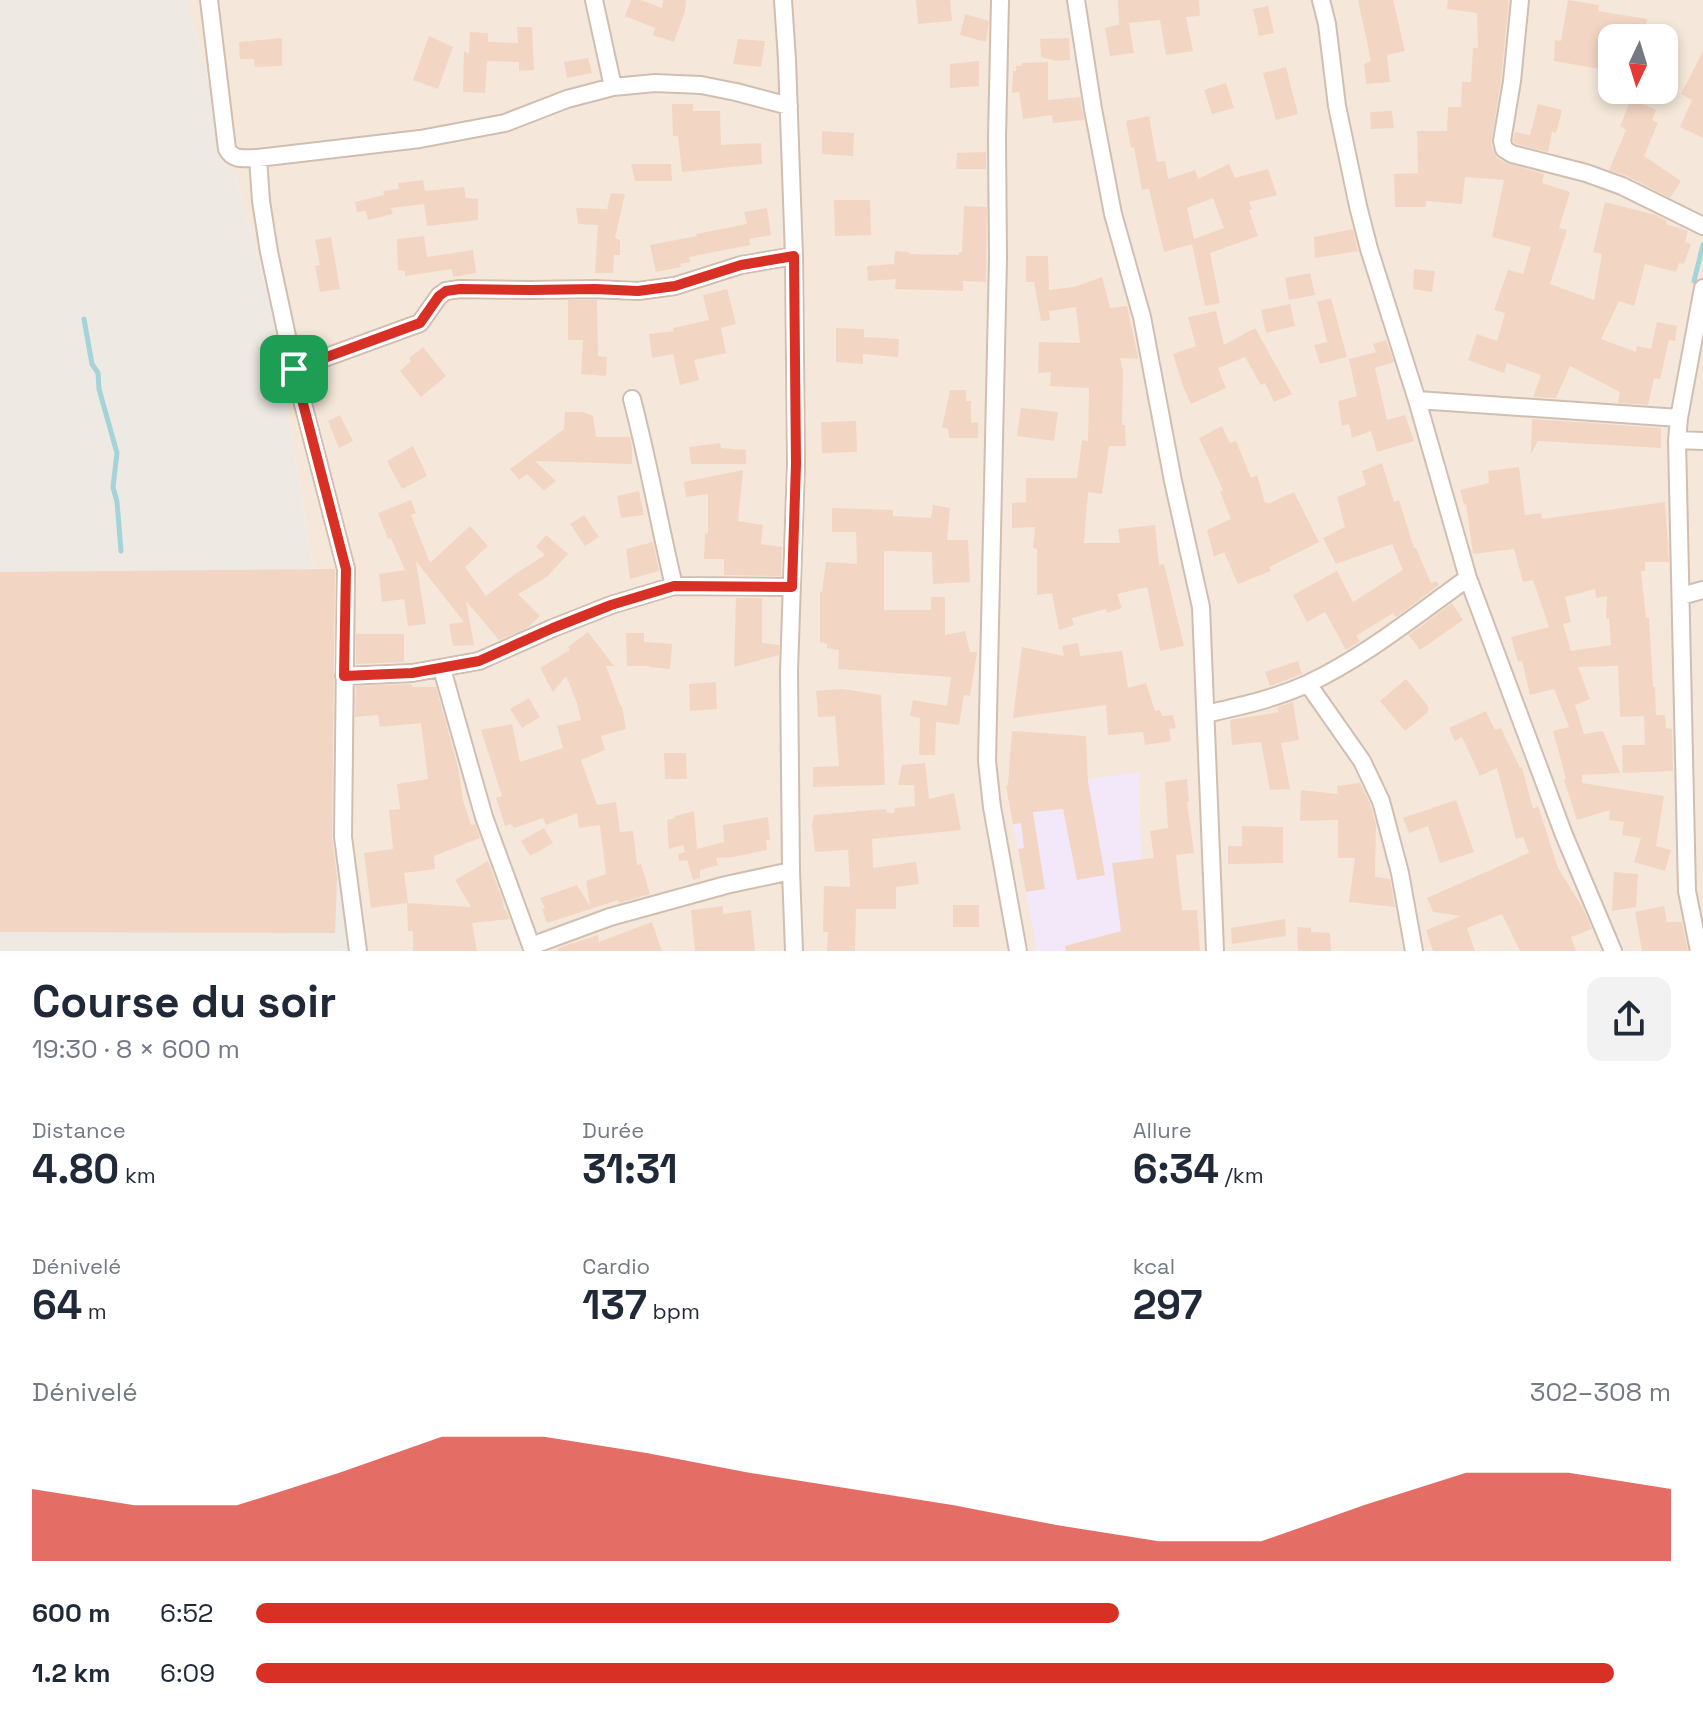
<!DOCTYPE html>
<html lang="fr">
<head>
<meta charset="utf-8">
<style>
  body { margin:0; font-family:"Space Grotesk",sans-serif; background:#f2f2f3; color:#1f2937; height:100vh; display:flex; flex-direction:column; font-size:30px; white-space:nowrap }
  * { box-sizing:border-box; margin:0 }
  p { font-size:26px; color:#747a83 }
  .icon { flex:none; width:44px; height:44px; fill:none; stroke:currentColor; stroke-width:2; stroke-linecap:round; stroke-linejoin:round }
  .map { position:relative; height:951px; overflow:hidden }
  .details { display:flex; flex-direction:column; background:#fff; flex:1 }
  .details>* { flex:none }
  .needle { width:52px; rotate:184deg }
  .controls { position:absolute; left:1598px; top:24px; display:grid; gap:16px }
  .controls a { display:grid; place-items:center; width:80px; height:80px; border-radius:16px; background:#fff; box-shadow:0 4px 12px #0003; font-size:40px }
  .pin { position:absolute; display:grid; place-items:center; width:68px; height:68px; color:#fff; margin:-34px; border-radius:16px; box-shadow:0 4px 12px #0006 }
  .round { display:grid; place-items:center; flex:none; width:84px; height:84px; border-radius:16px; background:#f2f2f3 }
  .head { display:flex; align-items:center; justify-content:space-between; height:136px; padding:0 32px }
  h1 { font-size:44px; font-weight:800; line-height:60px }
  .stats { display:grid; grid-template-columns:repeat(3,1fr); gap:12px; height:136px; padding:8px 32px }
  .stats div { display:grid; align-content:center }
  .stats b { font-size:40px; font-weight:800 }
  .stats small { font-size:22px; font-weight:400 }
  .stats p { font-size:22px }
  .chart { height:224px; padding:16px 32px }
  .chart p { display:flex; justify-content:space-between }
  .chart svg { width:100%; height:144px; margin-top:8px; fill:#d93025; opacity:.7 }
  ul { padding:0 32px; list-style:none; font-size:26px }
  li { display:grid; grid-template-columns:128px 96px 1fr; align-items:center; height:60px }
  li i { height:20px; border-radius:10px; background:#d93025 }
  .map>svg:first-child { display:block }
</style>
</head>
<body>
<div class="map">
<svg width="1703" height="951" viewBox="0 0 1703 951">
  <rect width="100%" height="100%" fill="#fdf6ec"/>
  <path fill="#f5e8da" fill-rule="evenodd" d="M186,0H1703V951H348L324,635L270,301ZM1612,38H1664V90H1612Z"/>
  <path fill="#efe9e4" d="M0,0H186L270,301L324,635L348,951H0Z"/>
  <path fill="#f3e8fa" d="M1139,772L1141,859L1148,909L1161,951H1037L1006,786L1062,781L1064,783Z"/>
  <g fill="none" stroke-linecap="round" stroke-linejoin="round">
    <path stroke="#a5d3da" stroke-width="5" d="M1694,281L1703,245
      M84,319L92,364L98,373L99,389L117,453L113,487L117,502L121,551"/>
  </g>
  <path fill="#f3d5c3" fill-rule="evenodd" d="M631,0H641L662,8L663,0H686L685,11L674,42L653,35L655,28L625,16Z
    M916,0H950L952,21L918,24Z
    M1118,0H1199L1200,16L1186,17L1193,51L1166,55L1160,20L1129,23L1134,53L1110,56L1105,28L1124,23L1119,24Z
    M1358,0H1393L1405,51L1387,55L1390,82L1366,84L1364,64L1371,61Z
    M1448,0H1509L1501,80L1491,144L1497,158L1506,163L1544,174L1542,183L1570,192L1559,228L1567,230L1550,284L1594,300L1602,254L1593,252L1605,202L1656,215L1667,221L1666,224L1688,231L1685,242L1691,244L1684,264L1679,263L1676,272L1645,264L1634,306L1619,301L1601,339L1636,352L1637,346L1651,349L1657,322L1677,326L1675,341L1669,340L1660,379L1654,378L1648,405L1618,403L1620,392L1570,366L1556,398L1533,397L1541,375L1507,363L1504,373L1468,360L1477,334L1497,341L1505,313L1494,310L1508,270L1523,274L1531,247L1492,237L1504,180L1465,177L1462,204L1426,201V207H1395L1394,174L1418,173L1417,131H1447L1448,107H1461L1462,82H1471L1473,48H1478L1477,13L1447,9Z
    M1568,0L1599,5L1598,11L1647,19L1644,38H1612V71L1554,61L1555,40L1561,41Z
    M1268,6L1274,33L1259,36L1253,9Z
    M965,14L989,21L986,42L960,35Z
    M517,27H532L534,70L519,71V62L487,61L485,93L463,92L464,51L469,54L470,32L488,33V42L518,43Z
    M429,36L453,47L438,89L413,80Z
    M282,38V66L255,67L254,59H240L239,42Z
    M1069,38L1070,60L1057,61L1041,57L1040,39Z
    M738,39L765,41L761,67L733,64Z
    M1703,51V138L1680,127L1692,100L1681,94Z
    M588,58L592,73L567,78L564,62Z
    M979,61V86L950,88V64Z
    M1048,62V100L1080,97L1084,120L1053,123L1052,115L1023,119L1019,92L1012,93L1013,71H1016V66H1022V63Z
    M1286,67L1298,114L1276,120L1263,73Z
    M1226,83L1234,108L1212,114L1204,90Z
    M1631,99L1656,110L1652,120L1658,123L1644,156L1681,181L1670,198L1627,176L1609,170L1626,130L1620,126Z
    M672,104H693V111H720L721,145L761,143L762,164L682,172L678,136H673Z
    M1538,104L1562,110L1556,133L1552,132L1548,152L1516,144L1513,141L1515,132L1530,135Z
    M1392,111L1394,128L1371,129L1370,112Z
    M1149,116L1157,162L1165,161L1168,179L1195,170L1198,179L1229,164L1235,178L1268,169L1277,195L1249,202L1252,209L1249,210L1258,236L1210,253L1220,303L1205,306L1192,244L1164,252L1149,189L1142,190L1134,147L1131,148L1126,121ZM1213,198L1224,228L1194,239L1187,208Z
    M822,131L854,133L853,156L822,154Z
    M986,152V169H956L957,153Z
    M631,164H671L672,181H635Z
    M423,180L425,191L464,187L466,198L478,199V220L427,226L424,204L391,208L393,214L368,220L366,211L357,212L355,202L384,195L383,191L399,189L398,183Z
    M611,193L625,194L615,238L620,240V255H614L613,273H595L598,225L578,224L576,208L607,209Z
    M834,200H870L871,235L835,236Z
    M964,206L987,207L986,282L963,281V291L895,289L896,279L868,281L867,266L894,264L895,251L909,252V254L959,255V252H962Z
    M767,208L771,235L749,239L750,245L689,257L690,262L680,264L681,267L656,272L650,245L697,236L696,234L747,224L744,212Z
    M1353,229L1358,251L1315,258L1314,237Z
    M424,236L427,257L473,250L476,273L453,277L452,269L405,276V271L398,270L397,239Z
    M331,237L340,289L320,292L315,266L320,265L315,240Z
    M1026,256H1048L1049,290L1074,287L1102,277L1110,308L1127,306L1138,357V359L1120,358L1123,371L1122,425H1125L1126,446H1109L1102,494L1088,492L1084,543H1120L1118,529L1155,525L1159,565L1164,564L1184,646L1160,651L1147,587L1117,594L1122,608L1107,613L1106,609L1072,618L1074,625L1059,630L1052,593L1037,595V549L1033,548L1035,527L1012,528V503L1026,502V478H1077L1082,440L1088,441L1089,392V388L1050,386L1051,372L1038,373L1039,342L1080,343L1076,307L1049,311L1050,320L1041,321L1034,282H1026Z
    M1414,269L1435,271L1432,292L1413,289Z
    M1310,273L1315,295L1289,300L1285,278Z
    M727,289L736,324L721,328L726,353L694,360L699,380L680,385L673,354L652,358L649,334L674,331L673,328L709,320L703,295Z
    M1331,298L1347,357L1320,364L1314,345L1327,342L1317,302Z
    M568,300H597L598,356L607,357L606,376L581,374L583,340H568Z
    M1290,304L1295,326L1266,333L1261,310Z
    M1216,311L1224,345L1255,328L1292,394L1274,402L1265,383L1261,385L1245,357L1218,368L1226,388L1191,404L1183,386L1173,354L1196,346L1188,317Z
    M836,328L864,329V337L899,339L898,357L863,354V364L836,362Z
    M1386,340L1394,362L1375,368L1387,420L1405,415L1414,441L1377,452L1371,431L1352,438L1349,424L1342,426L1338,401L1357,396L1349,359L1376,352L1373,344Z
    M423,347L446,376L421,397L400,371L411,361L409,358Z
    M950,390H966V401H971V423L978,422V438H949L948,429L942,427Z
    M1021,408L1058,412L1054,441L1017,436Z
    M565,412H584L593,416L596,437H630L632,447V464L535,461L556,481L544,491L527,474L519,480L510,469L564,429Z
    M340,415L353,441L339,448L328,421Z
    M1532,419L1661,428V448L1538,441L1531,454Z
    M856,421L857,452L822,453L821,422Z
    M1222,426L1230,443L1236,441L1251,478L1257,475L1265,503L1267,502L1268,504L1294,492L1319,542L1269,567L1271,571L1238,584L1224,552L1214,557L1207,530L1231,519L1220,492L1223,490L1199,438Z
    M720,443L721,448L746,450V464H691L689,447Z
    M413,446L427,476L402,489L387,461Z
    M1382,463L1394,502L1399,500L1414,548H1416L1431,583L1436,581L1439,585L1396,617L1393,613L1356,636L1360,641L1346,650L1325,612L1307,622L1293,595L1337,571L1353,602L1403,570L1392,544L1336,564L1323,538L1345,527L1337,497L1366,485L1362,471Z
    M1519,467L1525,515L1541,513L1542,519L1665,502L1669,562H1645V571H1641L1646,618H1649L1653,687H1655L1656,715H1665L1666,728L1672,729L1673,771L1623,773L1622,745H1645L1644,716L1620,717L1618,666L1578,667L1590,699L1575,705L1584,734L1603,731L1620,773L1582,775V783L1664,796L1656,846L1671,850L1665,871L1634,862L1641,838L1622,835L1624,822L1609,820L1610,810L1577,820L1564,780L1566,779L1553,731L1569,727L1554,689L1530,695L1522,661L1518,662L1511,637L1549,627L1533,580L1523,582L1514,549L1473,554L1466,504L1464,505L1460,490L1489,483L1488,471ZM1595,589L1596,598L1607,596L1606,619L1609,618L1611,645L1571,651L1563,624L1571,622L1565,597Z
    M743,470L738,521L763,525L761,544L782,547L781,576L724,575V559H704L705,534L708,533V494L686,497L684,482Z
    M639,491L644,515L621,518L617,496Z
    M411,500L416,513L411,515L430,563L470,526L488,546L465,567L486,596L515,574L545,555L536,547L546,535L568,554L547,577L518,594L540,616L527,628L499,640L466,601L474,645L453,646L449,624L464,622L416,561L426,624L408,626L404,599L382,602L379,574L405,570L391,538L388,539L378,513Z
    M933,505L950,508L947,540H968L970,582L933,584L932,552L884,551V610H931V597H945V635L965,631L970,652H977L970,696L964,695L959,725L936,722L935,755H919L920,718L910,716L913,700L947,706L951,677L838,669L839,650L827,648V644L820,642V592H822L826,562L857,564L856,532H832V508L893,510V516L931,518Z
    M584,515L599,537L585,546L570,524Z
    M653,542L659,571L630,579L626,549Z
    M335,569L332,837L337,877L335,933L0,932V572Z
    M736,598H762V643L779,645V655L734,667Z
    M1452,603L1463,620L1420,650L1409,635Z
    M588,632L614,666H606L621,707L622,706L626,729L601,736L605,750L581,760L597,805L616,802L620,832L633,831L637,865L641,864L650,894L619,903L618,900L547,923L542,909L545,908L540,898L577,885L590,906L586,881L606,874L600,825L579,828L577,813L546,825L543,818L514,828L511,824L505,826L496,798L502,796L481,730L512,724L520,762L563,748L557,726L581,720L577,703L566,676L553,692L540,668L570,650L568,647Z
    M626,633H644V642L672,644L670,669L649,667L650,666H627Z
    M356,634H404V662L356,664Z
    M1078,643L1080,656L1122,651L1128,688L1146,683L1155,711L1160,710L1162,716L1173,715L1176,728L1169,729L1171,741L1145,745L1143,732L1108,735L1106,705L1013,718L1022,647L1064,656L1062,646Z
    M1298,661L1302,674L1270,686L1265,672Z
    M1406,679L1428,706V712L1405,731L1380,701Z
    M716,682L717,709L690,711L689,684Z
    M411,684L412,687H436L458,767L463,800L471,825L475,824L480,838L434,856L435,869L404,873L408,903L471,907L455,880L488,861L503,901L504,909L506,910L510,919L472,923L477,951H413V931H408L407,903L371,908L364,853L393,849L389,810L400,809L397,784L428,779L421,723L380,727L378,715L355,717L356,686Z
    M843,689L881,695L885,785L813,787V767L839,766L835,716L818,717L816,691Z
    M529,698L540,717L522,728L510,709Z
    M1293,702L1299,740L1281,743L1290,789L1270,790L1261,742L1232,745L1230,720L1279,712L1277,707Z
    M1486,711L1495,730L1501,728L1520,768L1522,767L1533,809L1538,806L1558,868L1583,908L1592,929L1571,937L1576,951H1520L1502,914L1467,928L1475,951H1433L1426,930L1461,916L1433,912L1427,898L1529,853L1523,837L1516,839L1497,768L1480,776L1462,737L1455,741L1449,728Z
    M1012,731L1086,736L1088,781L1105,875L1077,880L1063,809L1033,812L1045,889L1026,892L1018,849L1024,848L1021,823L1013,824L1006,786L1008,785Z
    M664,753H686L687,779H665Z
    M925,763L929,799L954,793L961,830L872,839L873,868L916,862L919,884L896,887V909H856L855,951H827L828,932H823L824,886L850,887L848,850L815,852L812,825L814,815L886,809L887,813H894L895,808L915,806L914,785H898L902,765Z
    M1187,779L1189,802H1187L1194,853L1176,855L1182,910H1197L1200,951H1066L1065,946L1121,931L1112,863L1154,858L1150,831L1168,828L1165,782Z
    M1360,783L1370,803L1376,825L1375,877L1390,879L1395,907L1349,902L1355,858H1338V820L1300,821L1301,790L1338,794L1337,786Z
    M1456,800L1474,852L1440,863L1428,826L1409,833L1403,818Z
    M694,811L697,849L724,842L723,825L768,817L770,840H766L767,850L733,857L716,858L718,865L700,870V878L693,880L687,860L679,861L678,854L685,852L683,845L669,849L667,820L675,818V816Z
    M1242,826L1283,827V863L1228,864V846H1242Z
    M544,828L553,843L530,856L521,841Z
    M1614,872L1638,874L1636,907L1612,911Z
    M953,905H979V927H953Z
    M723,906V914L751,910L755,951H695L691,910Z
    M1664,906L1667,922H1682L1688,951H1642L1635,912Z
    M1285,919L1286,936L1232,944L1231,928Z
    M652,922L662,951H558V948L598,935L599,942Z
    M1297,927L1311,928V932L1330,933L1331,951H1298Z"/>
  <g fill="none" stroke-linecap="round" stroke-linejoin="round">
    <defs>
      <path id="minor" d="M209,0L227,149C233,161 245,158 258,158L420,139L505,123L567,99L613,87L655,83L701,85L736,92L789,106
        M594,0L613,87
        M783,0L787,60L794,256L796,464L789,671L791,871L794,951
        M1000,0L997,138L998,258L987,761L992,807L1018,951
        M1076,0L1093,109L1113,214L1142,317L1173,481L1201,607L1215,951
        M1321,0L1327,24L1337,106L1358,206L1369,249L1417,400L1468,578L1564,835L1613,951
        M1520,0L1512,81L1502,141L1504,149L1512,154L1586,173L1622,186L1703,226
        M258,158L261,201L269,252L294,369L346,569L343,837L358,951
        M294,369L420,323L439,296L446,291L460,289L531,290L595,289L638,291L675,286L741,265L794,256
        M632,399C648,460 659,523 674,586
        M1417,400L1679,418
        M1677,440L1703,441
        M1681,596L1703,590
        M442,669L484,817L533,951
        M344,676L412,673L479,661L553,628L611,605L674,586L792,587
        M1308,684L1362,761L1381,801L1400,873L1414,951
        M1206,714C1241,706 1274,699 1307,684C1365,657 1416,615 1468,578
        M531,946L610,917L726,885L791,871
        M1699,951L1687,891L1677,440L1679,418L1703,288"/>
    </defs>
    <use href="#minor" stroke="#d1beb0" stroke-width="20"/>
    <use href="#minor" stroke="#fff" stroke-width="16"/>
  </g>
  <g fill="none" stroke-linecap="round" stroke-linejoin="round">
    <defs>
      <path id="route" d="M794,256L796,464L792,587L674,586L611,605L553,628L479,661L412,673L344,676L346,569L294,369L420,323L439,296L446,291L460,289L531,290L595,289L638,291L675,286L741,265Z"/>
    </defs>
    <use href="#route" stroke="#fff" stroke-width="16"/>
    <use href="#route" stroke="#d93025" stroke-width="10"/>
  </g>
</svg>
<div class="controls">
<a><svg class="needle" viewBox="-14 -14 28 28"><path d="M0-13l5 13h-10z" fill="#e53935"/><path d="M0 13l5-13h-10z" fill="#747a83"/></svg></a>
</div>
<div class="pin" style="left:294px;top:369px;background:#1e9e55"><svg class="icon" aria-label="arrive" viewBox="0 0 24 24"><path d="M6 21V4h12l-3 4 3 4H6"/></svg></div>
</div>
<section class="details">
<div class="head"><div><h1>Course du soir</h1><p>19:30 · 8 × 600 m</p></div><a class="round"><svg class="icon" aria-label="share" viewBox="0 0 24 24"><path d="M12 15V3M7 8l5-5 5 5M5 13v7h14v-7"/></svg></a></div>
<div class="stats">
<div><p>Distance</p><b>4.80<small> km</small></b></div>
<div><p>Durée</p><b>31:31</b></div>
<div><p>Allure</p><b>6:34<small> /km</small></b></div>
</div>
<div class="stats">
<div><p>Dénivelé</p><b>64<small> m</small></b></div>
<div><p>Cardio</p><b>137<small> bpm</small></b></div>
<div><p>kcal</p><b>297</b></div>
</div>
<div class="chart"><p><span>Dénivelé</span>302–308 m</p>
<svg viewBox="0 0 160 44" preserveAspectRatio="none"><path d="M0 44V22L10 27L20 27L30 17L40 6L50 6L60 11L70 17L80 22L90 27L100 33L110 38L120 38L130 27L140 17L150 17L160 22V44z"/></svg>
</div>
<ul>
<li><b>600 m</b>6:52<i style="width:61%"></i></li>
<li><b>1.2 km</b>6:09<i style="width:96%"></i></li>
</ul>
</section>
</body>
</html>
